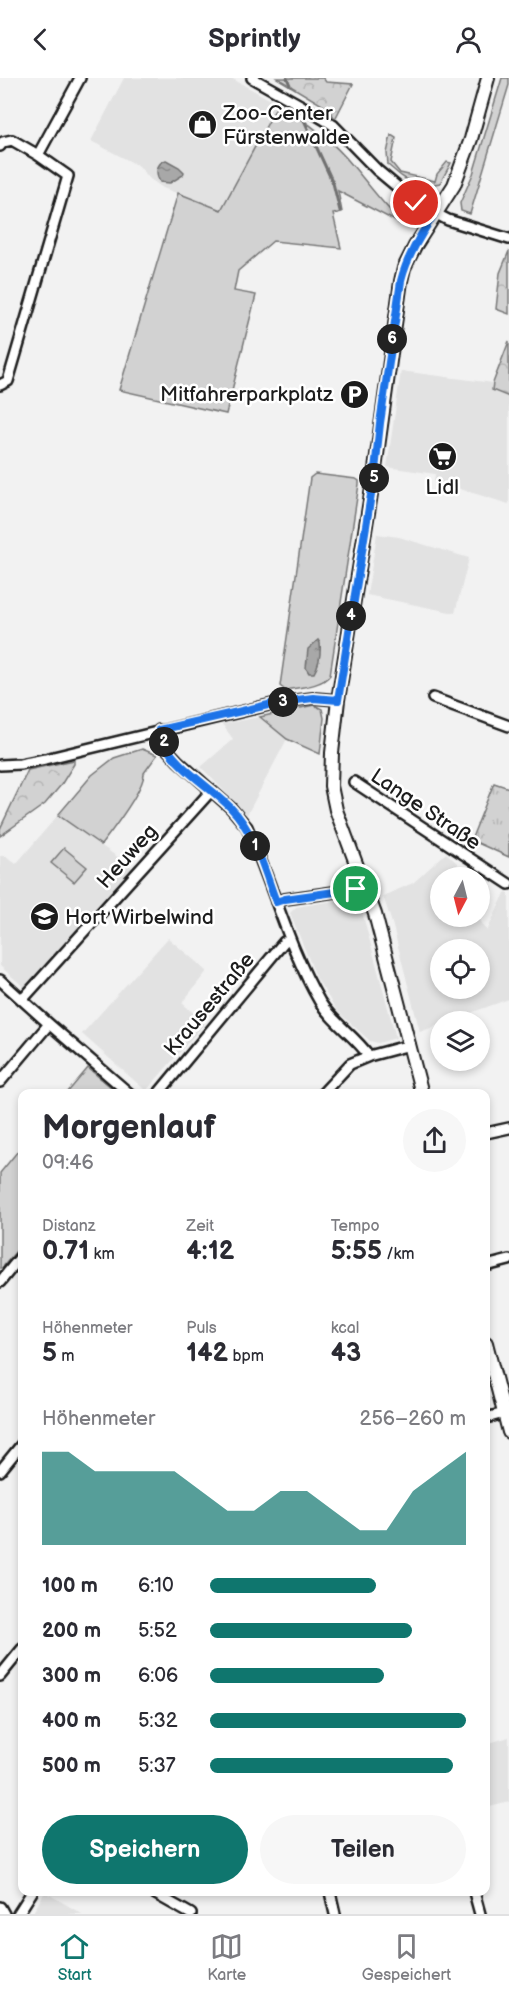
<!DOCTYPE html>
<html lang="de">
<head>
<meta charset="utf-8">
<style>
  body { margin:0; font-family:"Balsamiq Sans",sans-serif; background:#f7f7f7; color:#2b2b33; height:100vh; display:flex; flex-direction:column; font-size:22px; white-space:nowrap }
  * { box-sizing:border-box; margin:0 }
  p { font-size:20px; color:#7c7c81 }
  .icon { flex:none; width:33px; height:33px; fill:none; stroke:currentColor; stroke-width:2; stroke-linecap:round; stroke-linejoin:round }
  .map { position:relative; flex:1; overflow:hidden }
  .details { position:absolute; left:18px; top:1011px; width:472px; height:807px; display:flex; flex-direction:column; background:#fff; border-radius:12px; box-shadow:0 3px 9px #0003 }
  .details>* { flex:none }
  .needle { width:39px; rotate:187deg }
  .fabs { position:absolute; left:430px; top:789px; display:grid; gap:12px }
  .fabs a { display:grid; place-items:center; width:60px; height:60px; border-radius:50%; background:#fff; box-shadow:0 3px 9px #0003; font-size:30px }
  .pin { position:absolute; display:grid; place-items:center; width:51px; height:51px; color:#fff; margin:-26px; border:3px solid #fff; border-radius:50%; box-shadow:0 2px 6px #0007 }
  .km { position:absolute; width:30px; height:30px; margin:-15px; border-radius:50%; background:#222; color:#fff; font-size:16px; line-height:30px; text-align:center }
  .round { display:grid; place-items:center; flex:none; width:63px; height:63px; border-radius:32px; background:#f7f7f7 }
  .overview { display:flex; align-items:center; justify-content:space-between; height:102px; padding:0 24px }
  h1 { font-size:33px; font-weight:600; line-height:45px }
  .stats { display:grid; grid-template-columns:repeat(3,1fr); gap:9px; height:102px; padding:6px 24px }
  .stats div { display:grid; align-content:center }
  .stats b { font-size:26px; font-weight:600 }
  .stats small { font-size:16px; font-weight:400 }
  .stats p { font-size:16px }
  .chart { height:168px; padding:12px 24px }
  .chart p { display:flex; justify-content:space-between }
  .chart svg { width:100%; height:108px; margin-top:6px; fill:#0f766e; opacity:.7 }
  .primary-button { display:flex; gap:12px; margin-top:auto; padding:12px 24px }
  .primary-button a { flex:1; height:69px; border-radius:36px; background:#0f766e; color:#fff; font-size:24px; font-weight:600; line-height:69px; text-align:center }
  .primary-button a+a { background:#f7f7f7; color:#2b2b33 }
  ul { padding:0 24px; list-style:none; font-size:20px }
  li { display:grid; grid-template-columns:96px 72px 1fr; align-items:center; height:45px }
  li i { height:15px; border-radius:8px; background:#0f766e }
  header { display:flex; justify-content:space-between; align-items:center; height:78px; padding:0 24px; background:#fff; font-size:27px; font-weight:600 }
  .dock { display:flex; justify-content:space-around; align-items:center; height:84px; border-top:2px solid #e1e1e2; background:#fff; font-size:16px; color:#7c7c81 }
  .dock a { display:grid; justify-items:center; gap:3px }
  .dock .selected { color:#0f766e }
  .map>svg:first-child { display:block }
</style>
</head>
<body>
<header><svg class="icon" aria-label="back" viewBox="0 0 24 24"><path d="M15 5l-7 7 7 7"/></svg>Sprintly<svg class="icon" aria-label="person" viewBox="0 0 24 24"><circle cx="12" cy="8" r="4"/><path d="M4 21q1-7 8-7t8 7"/></svg></header>
<div class="map">
<svg width="509" height="1836" viewBox="0 0 509 1836">
  <defs>
    <pattern id="forest-crowns" width="20" height="18" patternUnits="userSpaceOnUse" patternTransform="scale(1.5)"><rect width="20" height="18" fill="#d2d2d2"/><path d="M2 6a3 3 0 1 1 6 0M12 15a3 3 0 1 1 6 0" fill="none" stroke="#b4b4b4"/></pattern>
    <pattern id="park-tufts" width="24" height="20" patternUnits="userSpaceOnUse" patternTransform="scale(1.5)"><rect width="24" height="20" fill="#d2d2d2"/><path d="M3 7l-1-3M5 7V3M7 7l1-3M15 17l-1-3M17 17v-4M19 17l1-3" fill="none" stroke="#b4b4b4"/></pattern>
    <pattern id="water-ripples" width="26" height="14" patternUnits="userSpaceOnUse" patternTransform="scale(1.5)"><rect width="26" height="14" fill="#a8a8a8"/><path d="M2 4q2-2 4 0t4 0M15 11q2-2 4 0t4 0" fill="none" stroke="#888"/></pattern>
  </defs>
  <rect width="100%" height="100%" fill="#f2f2f2"/>
  <filter id="ink" filterUnits="userSpaceOnUse"><feTurbulence type="fractalNoise" baseFrequency=".0167" numOctaves="2"/><feDisplacementMap in="SourceGraphic" scale="12" xChannelSelector="R" yChannelSelector="G"/><feConvolveMatrix kernelMatrix="1 2 1 2 8 2 1 2 1" color-interpolation-filters="sRGB"/></filter>
  <g filter="url(#ink)">
    <path fill="#e2e2e2" fill-rule="evenodd" d="M124,0H231L278,26L221,132L163,110L150,101L139,88L91,63Z
      M401,293L493,305V312L509,319V426L434,403L435,396L387,389Z
      M377,456L399,459L469,480L455,535L367,517Z
      M260,639L287,661L247,737L201,689L233,661L222,646Z
      M58,737L133,790L25,910L0,888V778H6L16,786Z
      M446,775L458,786L453,795L455,799L441,800V838L478,839L487,853L505,815L507,814L509,815V921L448,943L441,944V946L420,954L392,845L383,818L413,805ZM441,872H480V910H441Z
      M358,819L396,960L378,965L370,963L337,933L317,901L290,835L296,829Z
      M168,860L207,893L182,925L205,945L146,1013L82,956Z
      M509,1659V1724L486,1730V1666Z
      M45,1814L82,1836H32Z"/>
    <path fill="#d2d2d2" stroke="#777" stroke-width="1.5" d="M502,0H509V7L470,136L461,133L460,125L473,96Z
      M278,26C307,43 332,62 353,88C369,107 383,127 401,143V146L338,113L342,134L333,136L341,170L273,163L238,193L234,213L256,217L226,336L119,312L178,115L221,132Z
      M391,57L396,60L391,84L400,95L435,103L437,96L447,84L451,85L440,105L418,109L401,98L388,87L387,75Z
      M315,396L356,401L359,403V406L330,597C321,609 299,609 285,612L280,608L310,400Z
      M314,627L322,631L324,640L320,676L287,661L260,639Z
      M142,671L157,677L144,695C145,709 111,754 101,767L58,737L92,697L114,680Z
      M64,770L87,789L74,804L51,785Z
      M88,990L118,1015H67Z
      M22,1068V1166L2,1190H0V1095Z"/>
    <path fill="url(#forest-crowns)" stroke="#777" stroke-width="1.5" d="M277,0H323L326,4L353,6L335,41L329,31Z
      M509,173V236L496,231L500,195Z
      M509,263V319L492,312L493,305Z
      M74,682V686L61,707L45,726L0,758V751L28,692Z"/>
    <path fill="url(#park-tufts)" stroke="#777" stroke-width="1.5" d="M494,705L509,710V779L471,762Z"/>
    <path fill="url(#water-ripples)" stroke="#707070" stroke-width="1.5" d="M166,82L179,89L184,94L183,97L170,105L160,104C155,96 156,85 166,82Z
      M318,562L320,565C321,575 319,586 314,595H309L306,590L308,571Z"/>
    <g fill="none" stroke-linecap="round" stroke-linejoin="round">
      <path stroke="#707070" stroke-width="3" d="M287,0L290,7
        M304,42L333,105L340,133"/>
      <defs>
        <path id="minor" d="M252,0L302,28L333,47L377,92L419,127L448,142L509,161
          M0,68L3,64L12,62L38,77L68,98L8,303L0,307
          M38,77L80,0
          M433,620L509,648
          M159,652L165,669L178,683L231,730L247,749C273,807 288,869 320,924C333,945 355,958 369,978
          M0,687L20,686L45,681L281,624L313,620L338,622
          M354,704L509,806
          M276,824L285,821L356,811L365,807
          M0,902L49,946L130,1016
          M22,922L211,713
          M0,1004L49,946
          M158,1016L284,864L290,861
          M322,1016L350,986L369,978L410,967
          M486,1055L509,1050
          M486,1188L509,1182
          M0,1204L22,1177
          M486,1340L504,1335
          M0,1393L22,1366
          M0,1598L22,1571
          M152,1814L191,1836
          M330,1814L335,1836
          M474,1814L480,1836
          M0,1829L4,1836
          M18,1836L32,1814"/>
        <path id="major" d="M422,1016L375,836L336,732L331,708L332,675L338,622L375,391L401,203L404,190L415,168L454,107L471,61L488,0
          M486,1265L509,1354"/>
      </defs>
      <use href="#minor" stroke="#1c1c1c" stroke-width="14"/>
      <use href="#major" stroke="#1c1c1c" stroke-width="16"/>
      <use href="#minor" stroke="#fff" stroke-width="9"/>
      <use href="#major" stroke="#fff" stroke-width="12"/>
    </g>
  </g>
  <g fill="none" stroke-linecap="round" stroke-linejoin="round" filter="url(#ink)">
    <defs>
      <path id="route" d="M356,811L285,821L276,824C264,792 255,754 230,729C210,709 182,693 166,669C163,664 161,658 159,652L281,624L313,620L338,622L375,392L380,345L401,203C407,179 420,158 434,136L416,125"/>
    </defs>
    <use href="#route" stroke="#fff" stroke-width="12"/>
    <use href="#route" stroke="#1a73e8" stroke-width="8"/>
  </g>
  <defs>
    <symbol id="shop-disc" viewBox="-11 -11 22 22"><circle r="9.5" fill="#1c1c1c" stroke="#fff"/><path d="M-5-2.5h2.3a2.7 3.5 0 0 1 5.4 0H5L5.5 6h-11ZM-1.5-2.5h3a1.5 2.3 0 0 0-3 0Z" fill="#fff"/></symbol>
    <symbol id="parking-disc" viewBox="-11 -11 22 22"><circle r="9.5" fill="#1c1c1c" stroke="#fff"/><path d="M-3.5-5.5H1a3.5 3.5 0 0 1 0 7H-1V5.5H-3.5ZM-1-3.4V-.6H.8a1.4 1.4 0 0 0 0-2.8Z" fill="#fff"/></symbol>
    <symbol id="supermarket-disc" viewBox="-11 -11 22 22"><circle r="9.5" fill="#1c1c1c" stroke="#fff"/><path d="M-6-5.5h2.5l.6 2H6L4.5 2H-2.5L-4.4-4H-6ZM-1.5 3.2a1.3 1.3 0 1 0 .1 0ZM3 3.2a1.3 1.3 0 1 0 .1 0Z" fill="#fff"/></symbol>
    <symbol id="school-disc" viewBox="-11 -11 22 22"><circle r="9.5" fill="#1c1c1c" stroke="#fff"/><path d="M0-5L7-2L0 1L-7-2ZM-4 1L0 2.5L4 1V4Q0 6-4 4Z" fill="#fff"/></symbol>
  </defs>
  <g fill-rule="evenodd">
    <use href="#shop-disc" x="186" y="30" width="33" height="33"/>
    <use href="#parking-disc" x="338" y="300" width="33" height="33"/>
    <use href="#supermarket-disc" x="426" y="362" width="33" height="33"/>
    <use href="#school-disc" x="28" y="822" width="33" height="33"/>
  </g>
  <g text-anchor="middle" stroke-width="5" stroke-linejoin="round" paint-order="stroke">
    <g font-size="21" fill="#1c1c1c" stroke="#fff" text-anchor="start">
      <text x="223" y="42">Zoo-Center<tspan x="223" dy="24">Fürstenwalde</tspan></text>
      <text x="333" y="323" text-anchor="end">Mitfahrerparkplatz</text>
      <text x="442" y="416" text-anchor="middle">Lidl</text>
      <text x="65" y="846">Hort Wirbelwind</text>
    </g>
    <g font-size="21" fill="#1c1c1c" stroke="#fff">
      <text transform="translate(426 731) rotate(34)" y="7">Lange Straße</text>
      <text transform="translate(127 778) rotate(-48)" y="7">Heuweg</text>
      <text transform="translate(209 926) rotate(-50)" y="7">Krausestraße</text>
    </g>
  </g>
</svg>
<div class="fabs">
<a><svg class="needle" viewBox="-14 -14 28 28"><path d="M0-13l5 13h-10z" fill="#e53935"/><path d="M0 13l5-13h-10z" fill="#7c7c81"/></svg></a>
<a><svg class="icon" aria-label="locate" viewBox="0 0 24 24"><circle cx="12" cy="12" r="6"/><path d="M12 2v4M12 18v4M2 12h4M18 12h4"/></svg></a>
<a><svg class="icon" aria-label="layers" viewBox="0 0 24 24"><path d="M12 4l9 5-9 5-9-5zM3 14l9 5 9-5"/></svg></a>
</div>
<div class="pin" style="left:356px;top:811px;background:#1e9e55"><svg class="icon" aria-label="arrive" viewBox="0 0 24 24"><path d="M6 21V4h12l-3 4 3 4H6"/></svg></div>
<div class="pin" style="left:416px;top:125px;background:#d93025"><svg class="icon" aria-label="check" viewBox="0 0 24 24"><path d="M5 12l5 5 9-10"/></svg></div>
<b class="km" style="left:255px;top:768px">1</b>
<b class="km" style="left:164px;top:664px">2</b>
<b class="km" style="left:283px;top:624px">3</b>
<b class="km" style="left:351px;top:538px">4</b>
<b class="km" style="left:374px;top:400px">5</b>
<b class="km" style="left:392px;top:261px">6</b>
<section class="details">
<div class="overview"><div><h1>Morgenlauf</h1><p>09:46</p></div><a class="round"><svg class="icon" aria-label="share" viewBox="0 0 24 24"><path d="M12 15V3M7 8l5-5 5 5M5 13v7h14v-7"/></svg></a></div>
<div class="stats">
<div><p>Distanz</p><b>0.71<small> km</small></b></div>
<div><p>Zeit</p><b>4:12</b></div>
<div><p>Tempo</p><b>5:55<small> /km</small></b></div>
</div>
<div class="stats">
<div><p>Höhenmeter</p><b>5<small> m</small></b></div>
<div><p>Puls</p><b>142<small> bpm</small></b></div>
<div><p>kcal</p><b>43</b></div>
</div>
<div class="chart"><p><span>Höhenmeter</span>256–260 m</p>
<svg viewBox="0 0 160 44" preserveAspectRatio="none"><path d="M0 44V6L10 6L20 14L30 14L40 14L50 14L60 22L70 30L80 30L90 22L100 22L110 30L120 38L130 38L140 22L150 14L160 6V44z"/></svg>
</div>
<ul>
<li><b>100 m</b>6:10<i style="width:65%"></i></li>
<li><b>200 m</b>5:52<i style="width:79%"></i></li>
<li><b>300 m</b>6:06<i style="width:68%"></i></li>
<li><b>400 m</b>5:32<i style="width:100%"></i></li>
<li><b>500 m</b>5:37<i style="width:95%"></i></li>
</ul>
<div class="primary-button"><a>Speichern</a><a>Teilen</a></div>
</section>
</div>
<nav class="dock">
<a class="selected"><svg class="icon" aria-label="home" viewBox="0 0 24 24"><path d="M3 11l9-7 9 7M6 9v11h12V9"/></svg>Start</a>
<a><svg class="icon" aria-label="map" viewBox="0 0 24 24"><path d="M3 6l6-2 6 2 6-2v14l-6 2-6-2-6 2zM9 4v14M15 6v14"/></svg>Karte</a>
<a><svg class="icon" aria-label="saved" viewBox="0 0 24 24"><path d="M7 4h10v16l-5-4-5 4z"/></svg>Gespeichert</a>
</nav>
</body>
</html>
